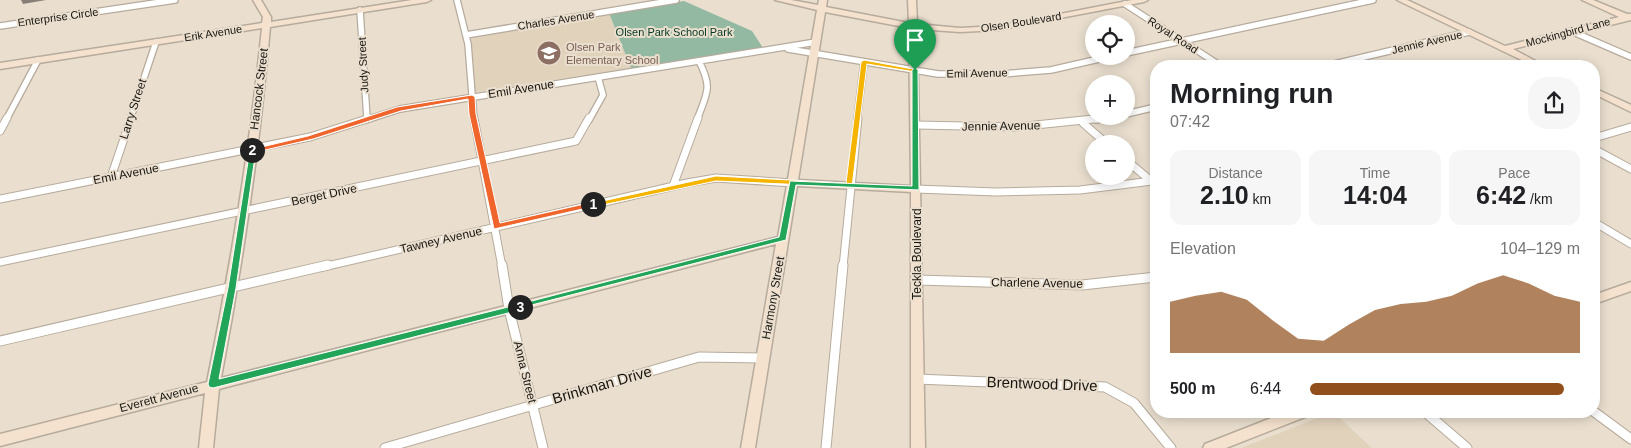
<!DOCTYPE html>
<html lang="en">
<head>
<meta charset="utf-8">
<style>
  body { margin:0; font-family:Arial,sans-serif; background:#f6f6f6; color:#202124; height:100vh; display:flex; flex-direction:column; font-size:19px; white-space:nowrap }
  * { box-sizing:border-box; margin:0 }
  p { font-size:16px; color:#757577 }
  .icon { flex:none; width:28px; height:28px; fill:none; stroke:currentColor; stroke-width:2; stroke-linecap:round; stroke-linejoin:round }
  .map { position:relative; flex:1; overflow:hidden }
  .drawer { position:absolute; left:1150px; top:60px; width:450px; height:358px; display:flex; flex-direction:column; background:#fff; border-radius:20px; box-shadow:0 2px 12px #0003 }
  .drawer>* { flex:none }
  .fabs { position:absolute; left:1085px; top:15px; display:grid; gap:10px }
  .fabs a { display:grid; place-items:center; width:50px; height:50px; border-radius:50%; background:#fff; box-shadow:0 2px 12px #0003; font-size:25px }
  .pin { position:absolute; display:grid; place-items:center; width:42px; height:42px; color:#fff; margin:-51px -21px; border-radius:50% 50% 50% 0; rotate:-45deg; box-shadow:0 0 5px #0007 }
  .pin .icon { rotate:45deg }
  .km { position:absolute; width:25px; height:25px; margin:-12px; border-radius:50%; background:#222; color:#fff; font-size:14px; line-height:25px; text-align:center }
  .round { display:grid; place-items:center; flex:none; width:52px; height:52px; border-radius:20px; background:#f6f6f6 }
  .summary { display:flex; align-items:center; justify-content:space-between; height:85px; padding:0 20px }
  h1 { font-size:28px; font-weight:600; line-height:38px }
  .metrics { display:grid; grid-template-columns:repeat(3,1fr); gap:8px; height:85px; padding:5px 20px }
  .metrics div { display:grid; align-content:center; border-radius:12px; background:#f6f6f6; text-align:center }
  .metrics b { font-size:25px; font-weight:600 }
  .metrics small { font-size:14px; font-weight:400 }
  .metrics p { font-size:14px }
  .chart { height:140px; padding:10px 20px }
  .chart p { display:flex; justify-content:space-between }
  .chart svg { width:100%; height:90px; margin-top:5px; fill:#904f1b; opacity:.7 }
  ul { padding:0 20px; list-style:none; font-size:16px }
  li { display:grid; grid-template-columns:80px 60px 1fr; align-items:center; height:38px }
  li i { height:12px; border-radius:6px; background:#904f1b }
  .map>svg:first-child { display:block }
</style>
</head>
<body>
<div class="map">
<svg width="1631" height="448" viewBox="0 0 1631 448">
  <rect width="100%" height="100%" fill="#eadfcf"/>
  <path fill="#e1d2bc" d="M609,13L631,68L475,92L471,37Z
    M1333,412L1372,448H1241Z"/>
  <path fill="#93b9a3" d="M684,1L752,31L763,48L631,68L609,13Z"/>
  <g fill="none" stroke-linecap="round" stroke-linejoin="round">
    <defs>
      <path id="street-far2" d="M457,0L468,44L474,120
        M1125,4L1221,66
        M360,10L367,119
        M0,26L175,0
        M1571,31L1631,57
        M466,35L676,0
        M788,49L938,74H1001L1051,70L1112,56
        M1126,53L1373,0
        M1326,66L1469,32
        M1126,114L1156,107
        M6,120L38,60
        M130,120L156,42
        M366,120L400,109L816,42
        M589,120L603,95L598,77
        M697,120C707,92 713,89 699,61
        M857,120L864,62
        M1096,120L1116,116"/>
      <path id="street-far1" d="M474,118L502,267
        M1083,123L1107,144
        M916,125L1016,127L1103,118
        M0,131L7,118
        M1594,138L1631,127
        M1594,149L1631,169
        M1126,160L1156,185
        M111,177L131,118
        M673,186L698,118
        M916,189L996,192L1080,190L1152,181
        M0,199L310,137L370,118
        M1594,222L1631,244
        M0,262L576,141L589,118
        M323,267L687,183L716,178L793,183
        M843,267L858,118"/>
      <path id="street" d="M502,265L509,309L543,448
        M917,280L1082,285L1156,277
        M0,341L328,265
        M917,379L1105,387L1134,403L1171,448
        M1424,411L1467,448
        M1593,411L1631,439
        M385,448L699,357L763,358
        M826,448L843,265"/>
      <path id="secondary" d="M253,0H261L271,17V22L412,0H431L427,2L270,27C260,145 243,262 221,378L778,237L817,10L775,0H791L818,5L819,0H827L826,7L909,23L908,0H916L917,24L960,28L998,26L1132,0H1148L1144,2L998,30L960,32L917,29L925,448H911V192L797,186L755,448H741L776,244L219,389L213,448H199L205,393L0,446V434L207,382C231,265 250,147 262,28L0,69V63L262,23L263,17ZM825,12L909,28L911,186L798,180Z
        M1397,0H1407L1505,46L1619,17L1582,0H1593L1627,14H1631V20L1513,49L1545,66H1534Z
        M1594,88L1631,105V112L1594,94Z
        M1631,282V291L1594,304V295Z
        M1289,411H1312L1310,415L1226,448H1203L1205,444Z"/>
    </defs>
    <use href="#street-far2" stroke="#b6ab9c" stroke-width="8"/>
    <use href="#street-far1" stroke="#b6ab9c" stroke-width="9"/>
    <use href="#street" stroke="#b6ab9c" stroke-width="11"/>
    <use href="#secondary" stroke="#b6ab9c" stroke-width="3"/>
    <use href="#street-far2" stroke="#fff" stroke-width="5.5"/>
    <use href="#street-far1" stroke="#fff" stroke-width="7"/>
    <use href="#street" stroke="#fff" stroke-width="9"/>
    <use href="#secondary" fill="#f5e2ce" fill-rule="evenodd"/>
  </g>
  <path fill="#888076" d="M21,0H46L23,4Z"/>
  <path fill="#f5b400" stroke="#fff" d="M864,60L918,70L915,72L867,64L852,187L716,181L593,207L589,204L716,176L846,183L861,62Z"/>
  <path fill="#f0652b" stroke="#fff" d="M472,95L475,97L476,114L500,223L593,202L597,204L596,206L494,229L469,114L468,99L401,111L313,139L252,153L249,150L308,136L397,107Z"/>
  <path fill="#22a559" stroke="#fff" d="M250,149L256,150L236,288L219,379L520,304L524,307L520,310L213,388L209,387L208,384L228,288Z"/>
  <path fill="#22a559" stroke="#fff" d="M915,68L918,70L919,190L796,185L786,240L516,309V305L520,304L779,237L790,181L912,186V70Z"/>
  <defs>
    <symbol id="school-disc" viewBox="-11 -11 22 22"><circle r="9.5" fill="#8d6e63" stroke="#eadfcf"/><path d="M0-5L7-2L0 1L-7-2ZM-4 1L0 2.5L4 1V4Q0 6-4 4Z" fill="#fff"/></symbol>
  </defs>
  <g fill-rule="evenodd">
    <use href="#school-disc" x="535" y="39" width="28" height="28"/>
  </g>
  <g text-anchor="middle" stroke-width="4" stroke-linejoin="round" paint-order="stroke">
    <g font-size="11" fill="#191610" stroke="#eadfcf">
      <text transform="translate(58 17) rotate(-8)" y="4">Enterprise Circle</text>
      <text transform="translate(556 20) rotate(-9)" y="4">Charles Avenue</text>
      <text transform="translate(1021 22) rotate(-9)" y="4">Olsen Boulevard</text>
      <text transform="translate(1568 32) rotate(-15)" y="4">Mockingbird Lane</text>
      <text transform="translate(213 33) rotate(-9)" y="4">Erik Avenue</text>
      <text transform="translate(1173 35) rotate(33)" y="4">Royal Road</text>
      <text transform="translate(1427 42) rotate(-13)" y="4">Jennie Avenue</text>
      <text transform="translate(363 65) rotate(-93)" y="4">Judy Street</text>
      <text transform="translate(977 73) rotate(-1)" y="4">Emil Avenue</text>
    </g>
    <g font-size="11" fill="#033822" stroke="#eadfcf">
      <text x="674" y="36">Olsen Park School Park</text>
    </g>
    <g font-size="11" fill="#785e54" stroke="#eadfcf" text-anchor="start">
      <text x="566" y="51">Olsen Park<tspan x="566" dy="13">Elementary School</tspan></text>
    </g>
    <g font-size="12" fill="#191610" stroke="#eadfcf">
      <text transform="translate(259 89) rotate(-83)" y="4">Hancock Street</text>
      <text transform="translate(521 89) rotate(-9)" y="4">Emil Avenue</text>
      <text transform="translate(133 109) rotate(-72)" y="4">Larry Street</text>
      <text transform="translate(1001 126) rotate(-1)" y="4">Jennie Avenue</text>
      <text transform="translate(126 174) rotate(-11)" y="4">Emil Avenue</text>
      <text transform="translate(324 195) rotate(-12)" y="4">Berget Drive</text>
      <text transform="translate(441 240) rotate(-13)" y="4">Tawney Avenue</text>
      <text transform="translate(917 254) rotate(-90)" y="4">Teckla Boulevard</text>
      <text transform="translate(1037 283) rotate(1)" y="4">Charlene Avenue</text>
      <text transform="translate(773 298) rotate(-80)" y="4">Harmony Street</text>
      <text transform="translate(525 372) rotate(76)" y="4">Anna Street</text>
      <text transform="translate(159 398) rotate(-15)" y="4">Everett Avenue</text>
    </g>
    <g font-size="15" fill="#191610" stroke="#eadfcf">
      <text transform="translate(1042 384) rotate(2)" y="5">Brentwood Drive</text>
      <text transform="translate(602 385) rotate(-16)" y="5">Brinkman Drive</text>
    </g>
  </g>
</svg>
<div class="fabs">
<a><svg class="icon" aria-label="locate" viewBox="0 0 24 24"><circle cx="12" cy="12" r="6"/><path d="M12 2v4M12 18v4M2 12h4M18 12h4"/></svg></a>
<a>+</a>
<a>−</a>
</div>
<div class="pin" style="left:915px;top:70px;background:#1e9e55"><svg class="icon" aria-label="arrive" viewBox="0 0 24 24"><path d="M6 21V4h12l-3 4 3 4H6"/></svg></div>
<b class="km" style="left:593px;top:204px">1</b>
<b class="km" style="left:252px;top:150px">2</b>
<b class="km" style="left:520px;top:307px">3</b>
<section class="drawer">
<div class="summary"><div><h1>Morning run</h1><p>07:42</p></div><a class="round"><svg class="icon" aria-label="share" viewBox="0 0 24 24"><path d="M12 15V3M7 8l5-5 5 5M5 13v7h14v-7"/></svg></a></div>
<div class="metrics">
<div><p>Distance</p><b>2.10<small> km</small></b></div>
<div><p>Time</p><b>14:04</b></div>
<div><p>Pace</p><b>6:42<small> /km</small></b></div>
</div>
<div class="chart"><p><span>Elevation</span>104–129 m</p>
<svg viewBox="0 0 160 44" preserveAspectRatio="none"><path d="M0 44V19L10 16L20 14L30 18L40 28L50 37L60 38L70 30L80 23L90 20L100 19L110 16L120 10L130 6L140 10L150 16L160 19V44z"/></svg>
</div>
<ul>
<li><b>500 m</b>6:44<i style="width:94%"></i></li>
</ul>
</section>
</div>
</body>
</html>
